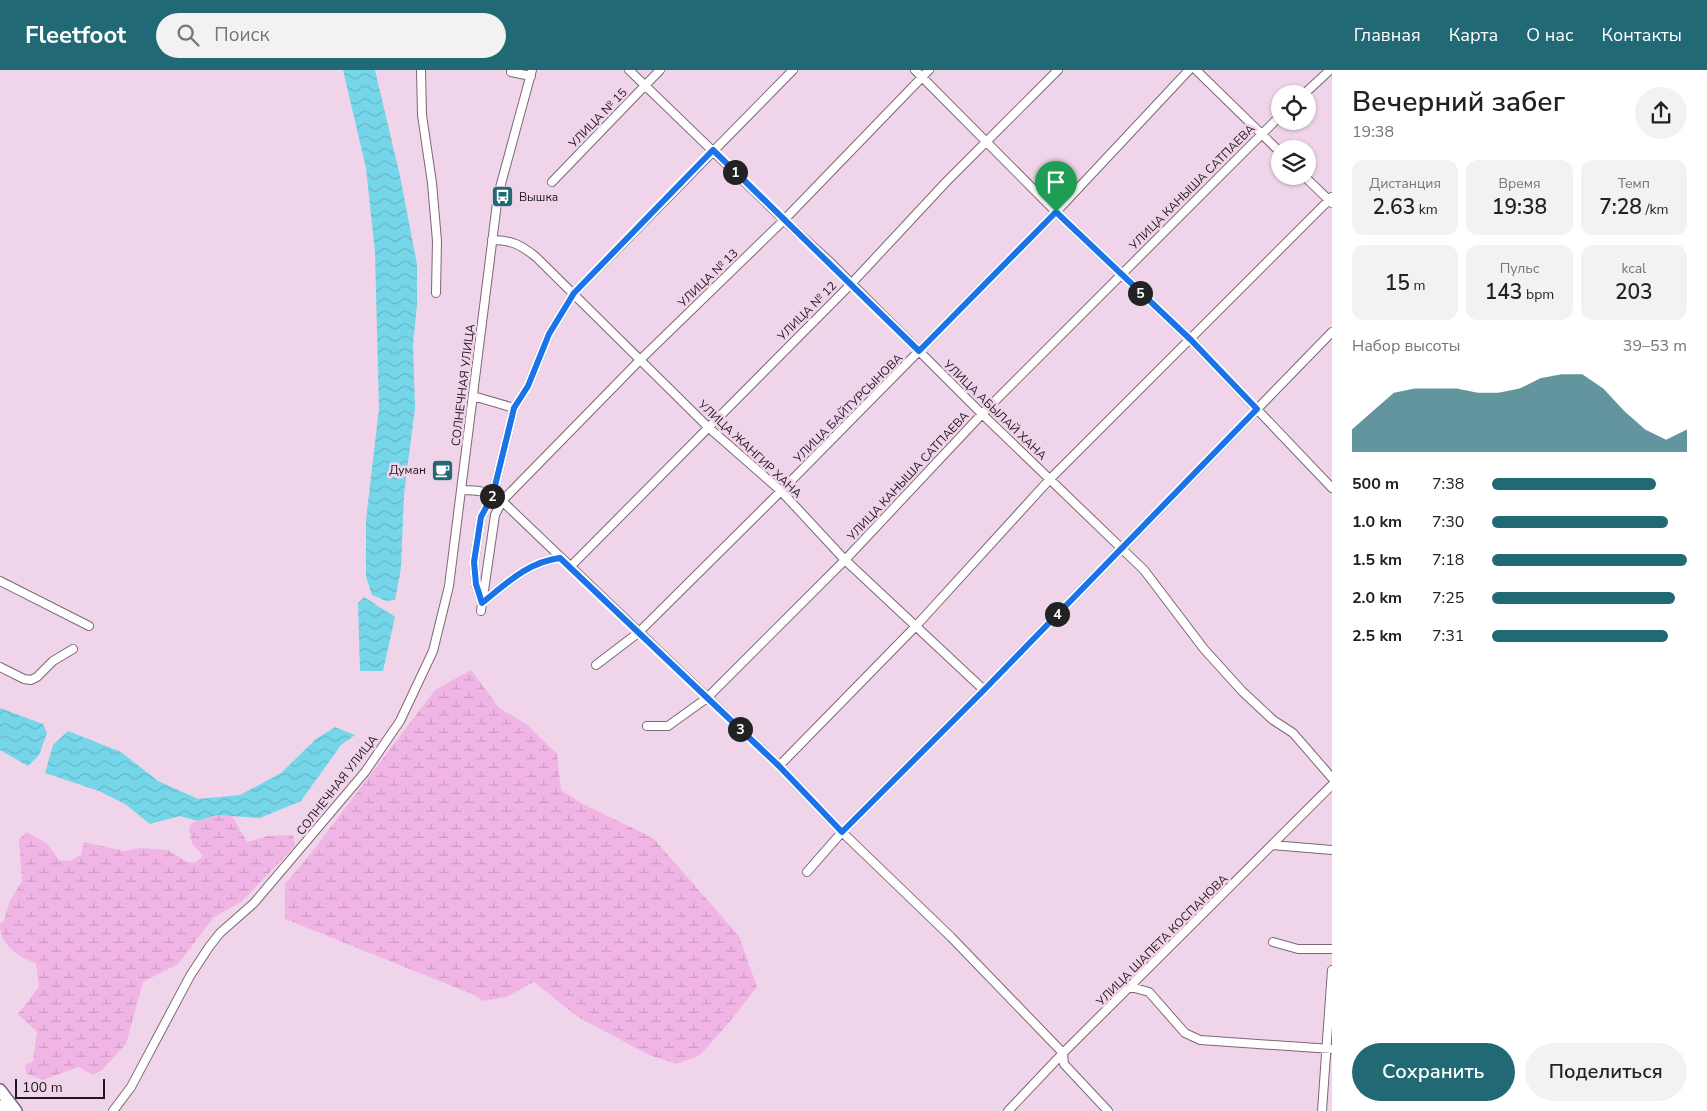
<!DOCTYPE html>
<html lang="ru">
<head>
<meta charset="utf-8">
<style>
  body { margin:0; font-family:"Nunito Sans",sans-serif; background:#f2f2f2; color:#222; height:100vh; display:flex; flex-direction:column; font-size:19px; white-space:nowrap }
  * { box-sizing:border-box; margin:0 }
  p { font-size:16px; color:#767676 }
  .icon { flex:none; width:28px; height:28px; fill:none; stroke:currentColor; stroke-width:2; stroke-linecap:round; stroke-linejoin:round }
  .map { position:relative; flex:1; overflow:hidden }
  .drawer { display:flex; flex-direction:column; background:#fff; width:375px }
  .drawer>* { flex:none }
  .controls { position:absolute; left:1271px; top:15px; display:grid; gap:10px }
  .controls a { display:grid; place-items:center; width:45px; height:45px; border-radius:50%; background:#fff; box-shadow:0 1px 4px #0004; font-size:25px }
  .scale { position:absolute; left:15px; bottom:12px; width:90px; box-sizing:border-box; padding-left:5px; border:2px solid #20171e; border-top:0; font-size:14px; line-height:18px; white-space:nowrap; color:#20171e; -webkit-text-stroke:4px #f0d5ea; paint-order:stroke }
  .pin { position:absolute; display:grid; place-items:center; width:42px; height:42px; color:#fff; margin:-51px -21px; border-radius:50% 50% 50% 0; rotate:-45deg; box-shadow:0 0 5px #0007 }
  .pin .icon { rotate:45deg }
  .km { position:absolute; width:25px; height:25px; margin:-12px; border-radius:50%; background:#222; color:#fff; font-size:14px; line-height:25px; text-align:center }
  .round { display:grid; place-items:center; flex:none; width:52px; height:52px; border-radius:26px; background:#f2f2f2 }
  .summary { display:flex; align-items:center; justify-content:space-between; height:85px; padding:0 20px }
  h1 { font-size:28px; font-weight:600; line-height:38px }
  .figures { display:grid; grid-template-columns:repeat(3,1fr); gap:8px; height:85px; padding:5px 20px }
  .figures div { display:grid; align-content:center; border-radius:12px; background:#f2f2f2; text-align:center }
  .figures b { font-size:21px; font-weight:600 }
  .figures small { font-size:14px; font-weight:400 }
  .figures p { font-size:14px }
  .chart { height:140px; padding:10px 20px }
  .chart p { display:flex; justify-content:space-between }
  .chart svg { width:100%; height:90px; margin-top:5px; fill:#206975; opacity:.7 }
  .action { display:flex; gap:10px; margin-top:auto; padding:10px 20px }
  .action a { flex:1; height:58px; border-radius:30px; background:#206975; color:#fff; font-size:20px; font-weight:600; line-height:58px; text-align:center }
  .action a+a { background:#f2f2f2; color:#222 }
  ul { padding:0 20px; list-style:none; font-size:16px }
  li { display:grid; grid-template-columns:80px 60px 1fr; align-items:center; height:38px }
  li i { height:12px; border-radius:6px; background:#206975 }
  header { display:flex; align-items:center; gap:30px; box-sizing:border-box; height:70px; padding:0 25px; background:#206975; color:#fff }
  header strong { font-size:24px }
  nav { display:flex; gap:28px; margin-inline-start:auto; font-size:18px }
  .search { width:350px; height:45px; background:#f2f2f2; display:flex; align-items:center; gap:12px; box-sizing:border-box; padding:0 18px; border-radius:28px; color:#767676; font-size:19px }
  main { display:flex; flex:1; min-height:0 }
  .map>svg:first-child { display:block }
</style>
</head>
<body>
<header>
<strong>Fleetfoot</strong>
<div class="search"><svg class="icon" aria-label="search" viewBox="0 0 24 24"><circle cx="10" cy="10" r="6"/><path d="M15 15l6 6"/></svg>Поиск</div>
<nav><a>Главная</a><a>Карта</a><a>О нас</a><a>Контакты</a></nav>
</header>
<main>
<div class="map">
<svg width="1332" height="1041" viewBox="0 0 1332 1041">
  <defs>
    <pattern id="wetland-marsh" width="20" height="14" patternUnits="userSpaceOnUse" patternTransform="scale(1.25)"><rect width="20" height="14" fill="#f0b5e5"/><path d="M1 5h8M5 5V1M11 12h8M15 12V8" fill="none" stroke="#ce9bc4"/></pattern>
    <pattern id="water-waves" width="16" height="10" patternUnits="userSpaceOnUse" patternTransform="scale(1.25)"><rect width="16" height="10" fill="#76d6e9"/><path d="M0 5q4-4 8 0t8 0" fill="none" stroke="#66b7c7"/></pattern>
  </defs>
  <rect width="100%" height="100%" fill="#f0d5ea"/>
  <path fill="url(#wetland-marsh)" d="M471,600L499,638L525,653L557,684L561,720L583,734L653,768L739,866L757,917L727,955L700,985L677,994L649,985L578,947L534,912L506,927L484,931L472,924L285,849V814L308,787L435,620Z
    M217,745L232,746L247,772L268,766L293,765L295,776L241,832L214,847L178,894L143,912L126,974L102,1000L93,1005L79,997L42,1010L26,1003L25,995L33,991L37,962L18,944L39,917L36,893C18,887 0,875 0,854L4,851L10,831L22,811L19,770L26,762L47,773L59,790L69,791L81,785L84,772L124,781L139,778L168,780L185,791L195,793L203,786L192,773L189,759L192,753Z"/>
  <path fill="url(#water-waves)" d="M343,0H375L400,106L417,194V234L413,275L415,338L404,424L401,498L395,530L386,531L372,525L366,507V450L379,338L375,183L366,98Z
    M364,527L395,547L383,601H360L358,533Z
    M0,638L43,654L47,663L39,685L28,696L0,680Z
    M335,657L355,665L341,675L301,731L260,748L217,745L197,751L180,746L150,754L125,734L99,721L45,703L53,675L68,661L121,682L158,711L198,729L240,725L281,703L316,669Z"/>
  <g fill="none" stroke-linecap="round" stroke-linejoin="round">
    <defs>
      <path id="minor" d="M421,0L422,45L432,113L437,171L436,223
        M629,0L784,150L831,193L982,344L1144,500L1204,579L1242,621L1273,650L1293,663L1332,708
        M915,0L1056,142L1191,270L1332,418
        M1196,0L1280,82
        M511,2L531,6
        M1304,24L1330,0
        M1304,106L1332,133
        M552,112L660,0
        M492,170C512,170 521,175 536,187L708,357L781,421L845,490L984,620
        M473,326L514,338
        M461,420C478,420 489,421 502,431L779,696L842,762L951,867L1063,983L1064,994L1108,1041
        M560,488C528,492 507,513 482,533L476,514L474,492L481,447L493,424L514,338L528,316L549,264L574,223L793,0
        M570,497L851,214L947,111L1058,0
        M0,511L89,556
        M481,541L495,445L502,431L641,289L784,150L929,0
        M596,595L638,563L781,421L1056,142L1189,0
        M0,597L24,609L31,610L37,607L53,591L73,579
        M647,656H668L707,628L845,490L982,344L1280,46
        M779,696L915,557L1050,409L1332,127
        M1272,775L1332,780
        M807,802L842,762L984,620L1332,262
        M1273,872L1298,879H1332
        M1131,917L1149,922L1185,963L1200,970L1332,979
        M113,1041L131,1017L190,906L209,877L220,863L254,833L365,702L400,651L433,581L449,516L498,125L532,0
        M1008,1041L1063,983L1332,715
        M1322,1041L1332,900"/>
      <path id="highway" d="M0,1020L16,1041
        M0,1036L4,1041"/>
    </defs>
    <use href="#minor" stroke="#7d6679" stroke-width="10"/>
    <use href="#highway" stroke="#7d6679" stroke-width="14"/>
    <use href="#minor" stroke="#fff" stroke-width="8"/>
    <use href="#highway" stroke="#fff" stroke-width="11"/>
  </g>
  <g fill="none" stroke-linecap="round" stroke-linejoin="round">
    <defs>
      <path id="route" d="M713,80L919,281L1056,142L1191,270L1257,339L984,620L842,762L779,696L560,488C528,492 507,513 482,533L476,514L474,492L481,447L493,424L514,338L528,316L549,264L574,223Z"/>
    </defs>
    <use href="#route" stroke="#fff" stroke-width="10"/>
    <use href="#route" stroke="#1a73e8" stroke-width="6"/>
  </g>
  <defs>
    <symbol id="bus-square" viewBox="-11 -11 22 22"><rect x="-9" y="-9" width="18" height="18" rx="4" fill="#206975" stroke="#f0d5ea"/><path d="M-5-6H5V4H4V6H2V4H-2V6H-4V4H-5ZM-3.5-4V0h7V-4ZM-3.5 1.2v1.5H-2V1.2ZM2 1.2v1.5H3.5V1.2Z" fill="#fff"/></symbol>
    <symbol id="cafe-square" viewBox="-11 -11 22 22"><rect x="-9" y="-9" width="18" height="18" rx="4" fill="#206975" stroke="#f0d5ea"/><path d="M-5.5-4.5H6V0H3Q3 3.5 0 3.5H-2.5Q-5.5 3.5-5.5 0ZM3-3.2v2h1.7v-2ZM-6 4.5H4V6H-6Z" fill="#fff"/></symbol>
  </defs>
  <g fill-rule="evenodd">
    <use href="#bus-square" x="490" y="114" width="25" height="25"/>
    <use href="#cafe-square" x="430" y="388" width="25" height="25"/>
  </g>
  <g text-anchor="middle" stroke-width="5" stroke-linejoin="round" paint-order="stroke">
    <g font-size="12" fill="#20171e" stroke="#f0d5ea">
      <text transform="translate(598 48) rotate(-46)" y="4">УЛИЦА № 15</text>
      <text transform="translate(1192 117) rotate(-45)" y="4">УЛИЦА КАНЫША САТПАЕВА</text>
      <text transform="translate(708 208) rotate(-44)" y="4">УЛИЦА № 13</text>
      <text transform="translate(807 241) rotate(-45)" y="4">УЛИЦА № 12</text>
      <text transform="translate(463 315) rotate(-83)" y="4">СОЛНЕЧНАЯ УЛИЦА</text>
      <text transform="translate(848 338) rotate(-45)" y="4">УЛИЦА БАЙТУРСЫНОВА</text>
      <text transform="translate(995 340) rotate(44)" y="4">УЛИЦА АБЫЛАЙ ХАНА</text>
      <text transform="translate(750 379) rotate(43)" y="4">УЛИЦА ЖАНГИР ХАНА</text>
      <text transform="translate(908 406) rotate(-47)" y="4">УЛИЦА КАНЫША САТПАЕВА</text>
      <text transform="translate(337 715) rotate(-52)" y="4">СОЛНЕЧНАЯ УЛИЦА</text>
      <text transform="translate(1162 870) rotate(-45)" y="4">УЛИЦА ШАПЕТА КОСПАНОВА</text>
    </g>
    <g font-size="12" fill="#20171e" stroke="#f0d5ea" text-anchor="start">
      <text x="519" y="131">Вышка</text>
      <text x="426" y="404" text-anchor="end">Думан</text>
    </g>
  </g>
</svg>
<div class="controls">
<a><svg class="icon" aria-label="locate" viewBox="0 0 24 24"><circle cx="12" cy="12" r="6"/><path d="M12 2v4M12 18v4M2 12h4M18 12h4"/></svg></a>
<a><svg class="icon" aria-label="layers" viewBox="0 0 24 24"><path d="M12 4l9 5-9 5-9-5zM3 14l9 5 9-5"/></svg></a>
</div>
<div class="scale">100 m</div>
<div class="pin" style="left:1056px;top:142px;background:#1e9e55"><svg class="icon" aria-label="arrive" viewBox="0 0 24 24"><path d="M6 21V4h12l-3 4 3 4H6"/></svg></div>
<b class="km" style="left:735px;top:102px">1</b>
<b class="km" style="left:492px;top:426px">2</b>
<b class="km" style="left:740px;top:659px">3</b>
<b class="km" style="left:1057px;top:544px">4</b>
<b class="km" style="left:1140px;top:223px">5</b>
</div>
<section class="drawer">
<div class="summary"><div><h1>Вечерний забег</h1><p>19:38</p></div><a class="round"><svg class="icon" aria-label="share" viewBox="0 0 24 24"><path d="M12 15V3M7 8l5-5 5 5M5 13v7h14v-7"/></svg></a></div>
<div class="figures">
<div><p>Дистанция</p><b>2.63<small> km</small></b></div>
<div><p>Время</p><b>19:38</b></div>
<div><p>Темп</p><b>7:28<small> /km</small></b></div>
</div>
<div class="figures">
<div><b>15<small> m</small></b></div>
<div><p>Пульс</p><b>143<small> bpm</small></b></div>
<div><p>kcal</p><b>203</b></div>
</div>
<div class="chart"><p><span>Набор высоты</span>39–53 m</p>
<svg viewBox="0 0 160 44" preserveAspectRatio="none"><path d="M0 44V33L10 24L20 15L30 13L40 13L50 13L60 15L70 15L80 13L90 8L100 6L110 6L120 13L130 24L140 33L150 38L160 33V44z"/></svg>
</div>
<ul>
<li><b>500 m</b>7:38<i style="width:84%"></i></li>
<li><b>1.0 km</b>7:30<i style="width:90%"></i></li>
<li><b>1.5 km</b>7:18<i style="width:100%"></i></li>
<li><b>2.0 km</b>7:25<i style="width:94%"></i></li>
<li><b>2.5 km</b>7:31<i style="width:90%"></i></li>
</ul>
<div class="action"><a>Сохранить</a><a>Поделиться</a></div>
</section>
</main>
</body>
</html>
